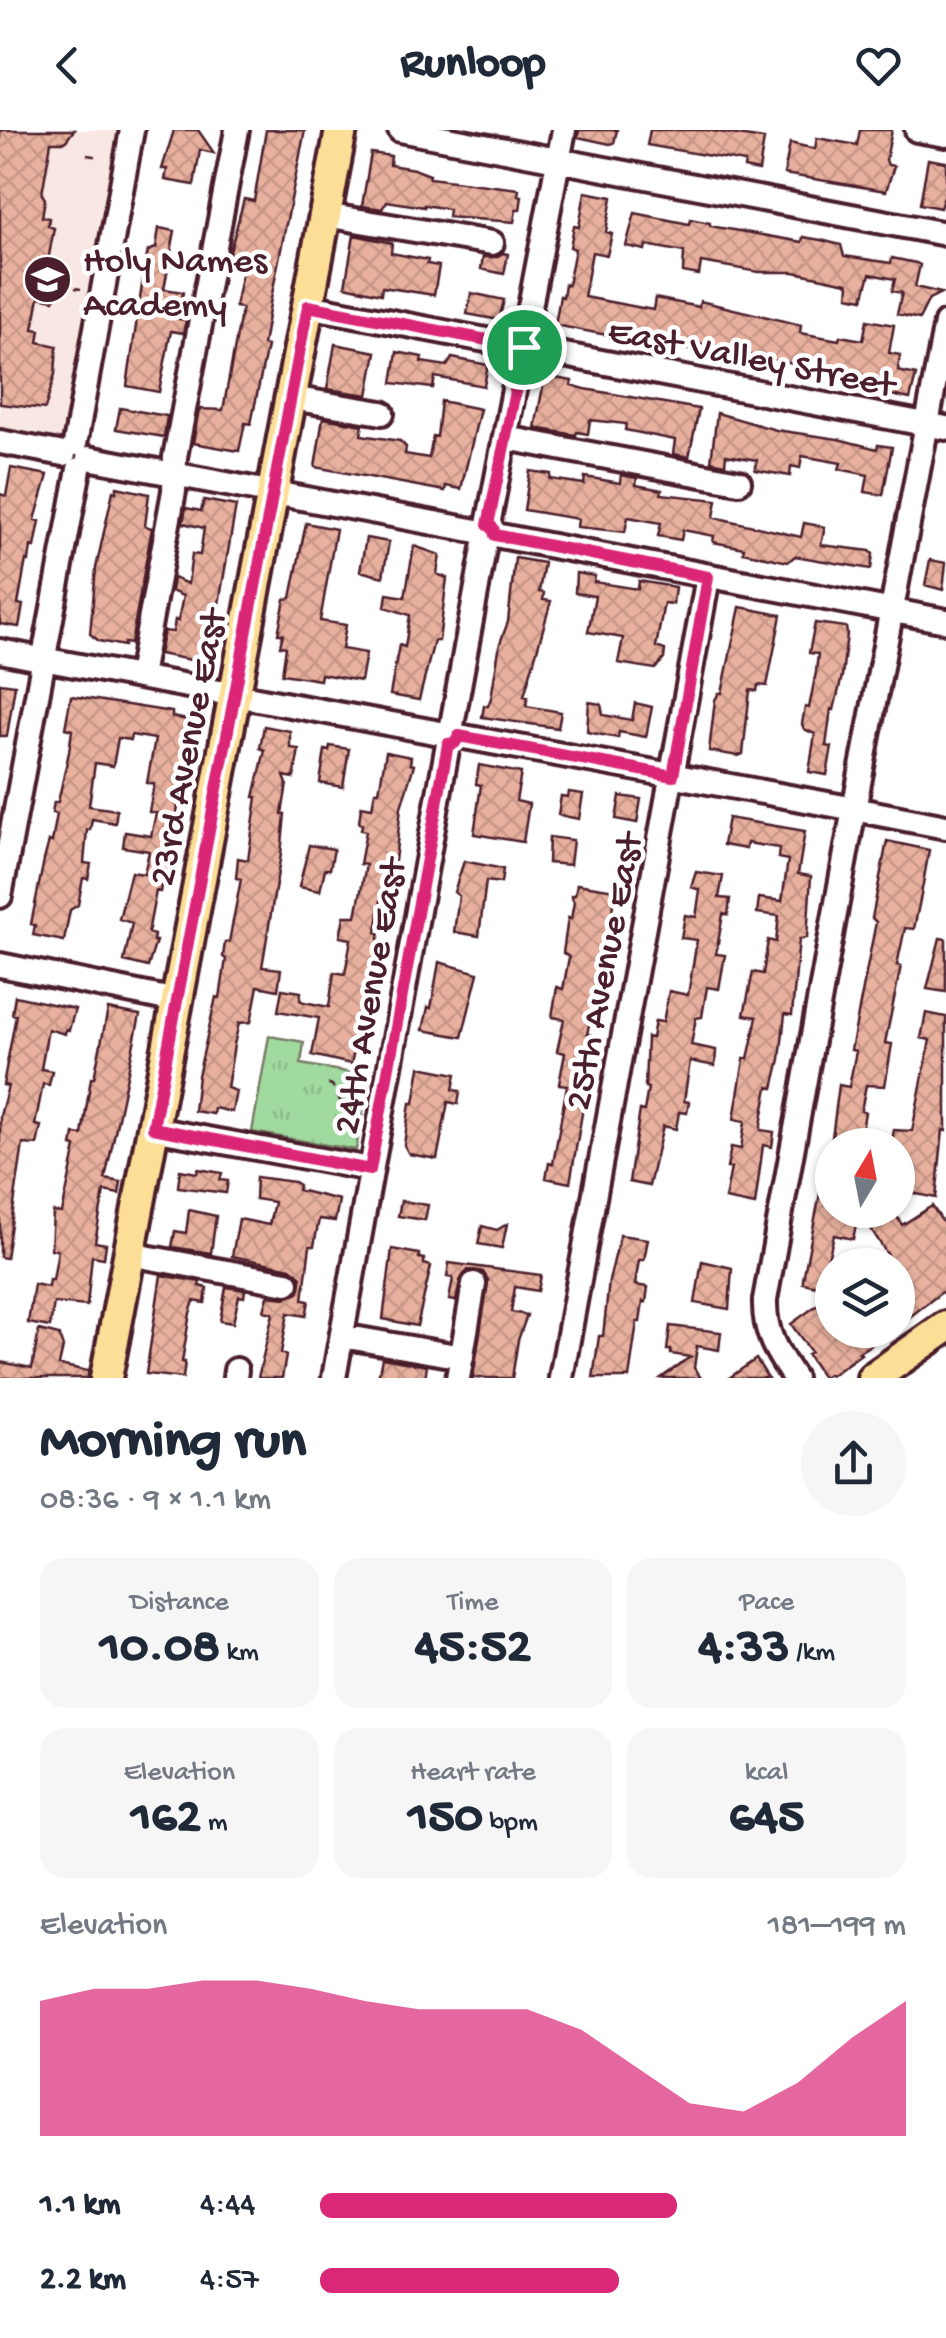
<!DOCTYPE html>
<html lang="en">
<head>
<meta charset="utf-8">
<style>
  body { margin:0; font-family:"Gochi Hand",sans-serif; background:#f6f6f7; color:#1f2937; height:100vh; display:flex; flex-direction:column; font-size:38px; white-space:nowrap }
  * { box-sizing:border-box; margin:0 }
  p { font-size:32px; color:#747a83 }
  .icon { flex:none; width:55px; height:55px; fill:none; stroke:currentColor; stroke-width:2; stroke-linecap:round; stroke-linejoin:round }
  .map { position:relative; height:1248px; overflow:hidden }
  .panel { display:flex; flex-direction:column; background:#fff; flex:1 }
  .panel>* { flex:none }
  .needle { width:65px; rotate:10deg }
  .tools { position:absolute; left:815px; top:998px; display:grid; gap:20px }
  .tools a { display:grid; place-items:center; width:100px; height:100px; border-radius:50%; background:#fff; box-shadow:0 2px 8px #0004; font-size:50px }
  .pin { position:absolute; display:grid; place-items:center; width:85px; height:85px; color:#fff; margin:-42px; border:5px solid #fff; border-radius:50%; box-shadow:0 2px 10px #0007 }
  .round { display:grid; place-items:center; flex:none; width:105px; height:105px; border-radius:52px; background:#f6f6f7 }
  .headline { display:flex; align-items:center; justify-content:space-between; height:170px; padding:0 40px }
  h1 { font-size:55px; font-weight:800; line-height:75px }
  .figures { display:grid; grid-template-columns:repeat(3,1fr); gap:15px; height:170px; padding:10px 40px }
  .figures div { display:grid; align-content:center; border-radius:25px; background:#f6f6f7; text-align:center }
  .figures b { font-size:50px; font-weight:800 }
  .figures small { font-size:28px; font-weight:400 }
  .figures p { font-size:28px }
  .chart { height:280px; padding:20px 40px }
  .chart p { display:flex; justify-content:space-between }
  .chart svg { width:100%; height:180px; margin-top:10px; fill:#db2777; opacity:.7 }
  ul { padding:0 40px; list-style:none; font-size:32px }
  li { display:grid; grid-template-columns:160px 120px 1fr; align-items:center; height:75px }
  li i { height:25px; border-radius:12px; background:#db2777 }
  header { display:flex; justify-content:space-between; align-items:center; height:130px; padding:0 40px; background:#fff; font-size:45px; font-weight:800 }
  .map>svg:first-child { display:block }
</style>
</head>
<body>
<header><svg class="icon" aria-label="back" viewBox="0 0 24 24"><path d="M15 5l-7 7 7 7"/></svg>Runloop<svg class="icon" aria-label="heart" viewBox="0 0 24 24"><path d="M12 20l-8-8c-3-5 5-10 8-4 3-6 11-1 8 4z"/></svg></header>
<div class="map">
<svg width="946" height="1248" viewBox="0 0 946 1248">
  <defs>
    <pattern id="grass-tufts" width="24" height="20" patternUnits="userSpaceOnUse" patternTransform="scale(2.5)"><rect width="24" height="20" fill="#a1da9f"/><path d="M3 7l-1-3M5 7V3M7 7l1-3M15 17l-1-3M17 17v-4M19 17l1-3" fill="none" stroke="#8cbb89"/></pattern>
    <pattern id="building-cross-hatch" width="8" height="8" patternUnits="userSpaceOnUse" patternTransform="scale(2.5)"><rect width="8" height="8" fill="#e8b09e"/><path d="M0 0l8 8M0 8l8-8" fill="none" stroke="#c89788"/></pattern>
  </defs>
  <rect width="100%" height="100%" fill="#fff"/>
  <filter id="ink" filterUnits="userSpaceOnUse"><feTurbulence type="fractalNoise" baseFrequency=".01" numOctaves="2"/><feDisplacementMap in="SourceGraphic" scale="20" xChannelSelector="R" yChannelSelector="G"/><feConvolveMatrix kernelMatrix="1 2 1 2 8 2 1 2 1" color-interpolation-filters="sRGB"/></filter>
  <g filter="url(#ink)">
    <path fill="#f8e7e2" d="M0,0H125L66,311L0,299Z"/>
    <path fill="url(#grass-tufts)" stroke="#767c65" stroke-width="2.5" d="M269,906L304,912L301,934L369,946L356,1020L252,1002Z"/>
    <path fill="url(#building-cross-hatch)" stroke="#4a1f2b" stroke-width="2.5" d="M0,0H74L65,12H51L42,64L45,69L42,87L49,88L48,96L54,98L48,131L60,133L62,147L54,170L39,167L33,199L40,200L38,212L57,216L55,244L45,279L0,274Z
      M174,0H198L214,23L200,20L194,55L165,50L167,39H162Z
      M266,0H305L270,174L263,215L267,216L251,294L245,293L239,321L193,313L199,279L223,280L242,178L235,177L244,132L228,129L244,69L254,71Z
      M579,0H617L614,13L610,14L578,7Z
      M650,0H706L764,9L759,41L744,38L745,32L647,15Z
      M860,0H892L886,30L888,35L894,36L886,61L784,44L790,13L815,19L817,8L857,15Z
      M371,23L391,26L390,35L414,39L430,45L429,48L519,59L518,66H522L520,80H516L514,92L448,87L449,79L424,75V77L387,71L382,79L362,76Z
      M928,29L946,32V61L940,78L920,74Z
      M585,62L612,67L606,102L612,104L607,125L592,122L584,167L653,180L655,168L699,177L700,171L801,195L800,203L839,210L840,206L863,210L867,190L894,195L889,223L900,225L898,241L916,245L910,269L882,263L884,250L777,231L748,224L749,219L692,213L691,219L684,220L555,195L560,166L563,167L565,154L568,155L575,119L570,117L574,96L579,97Z
      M635,83L689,94L690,89L710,93V96L802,112L803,107L821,110L841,115L844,126L891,133L892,128L916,133L920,135L915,157L941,163L929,169L919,189L897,184L902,163L892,161L895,149L870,144L863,169L848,166L849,155L847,153L794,142H759L701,132L699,145L683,142L684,122L646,115L645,120L626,116Z
      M159,98L175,101L164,159L183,162L179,189L186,190L183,203L171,201L159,262L127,256L145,135L148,121L156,118Z
      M354,105L392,113L391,123L428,130L427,134L439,136L434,165L382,157L381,164L345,156Z
      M503,123L508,124L504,144L481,139L483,127H496Z
      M471,163L504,170L499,190L467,184Z
      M335,214L376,222L368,265L327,259Z
      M397,222L422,227L421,232L447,236L452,228L488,235L484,256L435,247L433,258L392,253Z
      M545,246L572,251L571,255L585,259L699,279L689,327L673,324L675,310L625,300L626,294L590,290L588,304L577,302L576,305L535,298Z
      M441,271L480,279L461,359L446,356L445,361L315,337L323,288L363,295L361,305L400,311L406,317L405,324L429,328L433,306L437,307Z
      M120,278L167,286L164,307L116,299Z
      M717,283L776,300L838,309L877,319L878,315L892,317L883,365L865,362L868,345L839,339L841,333L802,326L800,338L791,336L790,346L755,340L757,330L726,325L725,334L711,331Z
      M11,338L48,345L35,390L40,391L35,417L31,416L29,431L26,430L18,474L23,475L19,497L0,494V364L6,366Z
      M530,341L551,344L550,349L584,354L585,347L620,353L621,345L637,348L636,355L662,360L661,364L717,370L714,387L801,407L804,393L825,397L821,415L870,421L873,424L871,439L795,426L788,432L743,422L744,418L713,412L714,406L683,400L681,410L658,406L661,393L628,387L625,402L577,397L578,389L524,380Z
      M117,357L149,364L145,396L152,398L131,514L124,513V516L99,511L90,504L96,438L113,361L116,362Z
      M204,370L236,376L209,531H196L159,524L164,501L173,502L175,490L178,491L183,466L171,461L173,448L188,454L192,424L200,425L204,398L183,393L186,378L201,381Z
      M306,393L336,399L320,491L346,495L342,519L366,523L361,551L321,544L320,550L282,544L286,517L280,516L283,504H278L285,469L291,468Z
      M366,408L389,412L383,447L360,441Z
      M414,416L440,425L437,444L447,448L439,511H434L419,570L390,565L399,515L405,517L410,485L385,477L387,464L405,467Z
      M515,428L544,433L539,462L544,463L543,470L551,471L524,566L528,567L526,576L561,582L558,598L482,587L484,576H488L491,568L500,513L508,492Z
      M930,430L946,433L943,460L925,455Z
      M576,443L595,446L594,452L638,459L639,451L675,457L673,474L664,473L656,517L665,520L664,529L655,539L618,533L623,508L588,502L595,466L575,463Z
      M740,477L781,485L767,556L758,555L757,561L750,560L743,624L738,626L709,621L715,570L719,563H722Z
      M815,493L846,497L847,504L842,546L834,580L831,579L826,616L832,617L827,645L809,642L815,604L804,599L802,594L805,577L809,578L816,542L818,524L809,523Z
      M0,553L15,555L7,606H0Z
      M71,566L172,582V587L198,592L181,659L175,694L179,695L170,741L164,740L160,762L156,761L148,803L154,805L153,811H156L148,837L124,831L132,793L119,789L131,742L144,744L149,721L123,717L125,702L151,706L156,683L149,682L154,654L147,653L155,609L131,605L130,610L118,608L113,636L95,633L89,676L117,680L115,693L92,689L90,700H87L84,733L91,734L88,749L83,748L78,775L70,780L64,811L33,805L35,795L31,794L44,730L49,711L52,712L57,684L52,683L54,672H58L69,622L72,600L65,598Z
      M589,572L601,574L603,585L632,590L635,573L652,577L646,607L619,602L618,608L587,602Z
      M264,596L290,601V618L299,619L294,648L284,646L287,654L282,684H285L281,724L262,837L281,839L278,860L258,856L251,892L239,893L234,915L227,958L236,961L232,982L214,978L213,984L194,981L198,946L216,867L220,868L226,829L223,827L225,812H229L241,749L236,748L238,728L248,730L257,667H254L265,620L260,618Z
      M330,616L349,619L343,657L320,653L325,620L329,621Z
      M386,622L411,627L410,634L414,635L401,677L395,731L391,730L381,770L376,802L380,803L351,934L312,925L319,888L278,881L282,859L301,862L300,870L304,872L329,877L334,842L345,844L351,809L340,807L344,786H356L366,735L360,734L366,701L361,700L362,694L359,693L361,676L372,678L375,661H379Z
      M479,635L521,643L516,671L529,674L523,712L474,704L481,655L476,654Z
      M569,662L583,664L579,689L558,685L561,666L568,667Z
      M620,666L641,669L637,693L616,689Z
      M728,688L805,701L798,744L811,746L807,808L799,809L792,885L785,884L780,929L773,958L768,957L761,995V1000L774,1002L772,1017L763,1015L755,1075L725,1069L731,1038H727L731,1017L741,1019L745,991L734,989L744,929H748L757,887L744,885L753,842L763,844L768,810L776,812L779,786L757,783L759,768L782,771L788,730L778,728L779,718L747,713L746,719L723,715Z
      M549,707L573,710L570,735L548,733Z
      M887,711L929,720L921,765L914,799L905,798L897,835L901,836L885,913L892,914L885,956L866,955L861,981L865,982L862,1001L866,1003L865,1015H831L839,955L849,957L856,921L851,920L876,792L872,788Z
      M309,715L334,719L330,739H325L320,761L299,757Z
      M464,731L503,739L501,753L486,751L479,806L454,802L459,766L454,762Z
      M696,742L723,746L719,768L730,769L728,785L723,784L716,824L725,825L719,859L707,857L702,887L696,888L691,915L716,920L715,936L690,931L684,971L689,972L687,983L679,982L676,999L663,996L649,1056L629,1052L640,980L644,981L648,958L645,957L647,907L652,908L655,891L663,892L669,861L688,865L697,810L681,808L685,785L696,787L700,760L691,757Z
      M577,754L615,760L608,810L587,904L592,905L585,936L590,937L570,1053L546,1048L549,1033L553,1034L567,955L559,954L565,923L557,921L564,889L552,887L557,857L563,859L569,827L563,823L568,788L571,789L574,772L571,766L575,765Z
      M940,808L946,809V862L927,859Z
      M439,832L478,843L462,907L423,900L428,877L431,878Z
      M15,866L75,879L69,900L66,899L65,904L48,899L41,939L52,941L49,955L43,954L35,995L41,996L37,1015L23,1014L6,1128L0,1127V986L8,956L3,955L16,885L12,884Z
      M108,879L140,885L105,1049L121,1052L119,1064L104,1061L95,1112L106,1114L104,1128L92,1126L87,1176L54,1173L50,1197L28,1193L34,1154L48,1157L49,1149L53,1150L58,1120L51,1119L53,1082L62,1083L76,1017L72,1016L74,1004L82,1005L91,948H94Z
      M926,883L946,887V1001L943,1000L936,1068L902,1061L908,1028L898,1026V1015H891L894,1000L912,1001L930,910L921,908Z
      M420,937L456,944L453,960L460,961L458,974L448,972L437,1029L409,1024L404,1015L410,973H414Z
      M826,1033H832V1080H859L853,1109L834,1105L821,1157L803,1153V1149Z
      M198,1039L222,1043L220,1050L228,1051L226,1063L178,1057L180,1040L197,1043Z
      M256,1047L294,1052L299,1055L298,1060L339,1070L335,1091L319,1089L314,1116H310L303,1170L309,1171L306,1186L288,1183L281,1223L286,1226L282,1248H258L273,1183L264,1181L268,1166L285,1168L298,1163L301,1147L290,1138L232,1126L239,1089L269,1095L274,1072L255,1069Z
      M401,1071L428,1075L425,1090L398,1086Z
      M932,1076L946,1097V1159L898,1196V1135H894L866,1091L884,1080H893L902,1095Z
      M189,1080L216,1086L211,1123L172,1117L175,1101L186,1103Z
      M507,1094L502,1118L478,1114L482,1096L497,1100Z
      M620,1105L648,1109L644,1130H639L635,1155L648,1157L646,1172L643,1171L640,1192H637L629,1248H593L599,1206H603L609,1151Z
      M392,1119L419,1124V1128L424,1129V1134L431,1136L417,1196L383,1189Z
      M702,1131L732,1138L729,1179L695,1173Z
      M449,1133L541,1145L538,1161L515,1157L511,1182L527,1185L518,1210L512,1248H473L488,1150L483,1142L468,1140L460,1151L456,1171L449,1170L453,1148L447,1147Z
      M161,1145L200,1152L199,1156L207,1158L205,1173L194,1171L190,1183L182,1232H185L183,1248L146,1244Z
      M226,1157L245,1160L244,1167L239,1166L233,1193L220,1191Z
      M820,1173L832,1190V1200H895L859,1222L861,1224L830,1246L828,1244L823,1248L807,1224L811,1222L791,1194Z
      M670,1196L721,1202L719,1220L697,1216L694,1238L701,1248H661L690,1227L671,1224V1220H667Z
      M39,1200L59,1205L63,1217L59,1235L88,1241V1248H0V1232L32,1238Z
      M382,1228L427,1236L425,1248H378Z
      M756,1229L768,1248H729Z"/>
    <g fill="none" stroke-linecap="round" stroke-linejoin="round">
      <defs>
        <path id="minor" d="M400,0L946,104
          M917,0L946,5
          M325,85L492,113
          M308,176L946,298
          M291,268L382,283
          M506,308L739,352
          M0,312L64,324
          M75,314L132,0
          M88,328L477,401
          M488,395L564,0
          M495,405L946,491
          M0,521L35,528
          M45,521L79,339
          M53,531L440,603
          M140,546L174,361L175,327L237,0
          M452,595L485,413
          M459,606L844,677
          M856,669L946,193
          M864,681L946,697
          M0,766L42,539
          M0,835L177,871
          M153,999L370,1039
          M129,1124L287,1153
          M342,1206L462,1227
          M235,1248L236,1240
          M334,1248L448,614
          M458,1248L474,1154
          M561,1248L708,447
          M794,1248C776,1221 764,1203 765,1170L852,690"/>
        <path id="major" d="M106,1248L341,0
          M873,1248L946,1197"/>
      </defs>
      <use href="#minor" stroke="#4a1f2b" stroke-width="30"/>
      <use href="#major" stroke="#4a1f2b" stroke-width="38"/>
      <path stroke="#4a1f2b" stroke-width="2.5" stroke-dasharray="8 8" stroke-linecap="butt" d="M87,25L100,27
        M75,158L81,159
        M328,954L332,955L347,984L359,991"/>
      <use href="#minor" stroke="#fff" stroke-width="22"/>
      <use href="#major" stroke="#fdde96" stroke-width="30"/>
    </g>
  </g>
  <g fill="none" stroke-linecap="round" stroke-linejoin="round" filter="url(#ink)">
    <defs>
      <path id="route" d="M308,176L524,217L488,395L493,398L495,405L708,447L673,646L459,606L455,613L448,614L370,1040L153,998Z"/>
    </defs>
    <use href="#route" stroke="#fff" stroke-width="20"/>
    <use href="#route" stroke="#db2777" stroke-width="12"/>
  </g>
  <defs>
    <symbol id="school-disc" viewBox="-11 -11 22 22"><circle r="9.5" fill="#4a1f2b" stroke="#fff"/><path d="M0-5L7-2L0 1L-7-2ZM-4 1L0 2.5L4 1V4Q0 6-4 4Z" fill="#fff"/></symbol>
  </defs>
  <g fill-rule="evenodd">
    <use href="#school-disc" x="20" y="122" width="55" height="55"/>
  </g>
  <g text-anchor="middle" stroke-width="9" stroke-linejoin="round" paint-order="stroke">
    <g font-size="38" fill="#4a1f2b" stroke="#fff" text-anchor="start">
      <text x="83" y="140">Holy Names<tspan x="83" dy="44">Academy</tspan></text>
    </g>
    <g font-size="38" fill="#4a1f2b" stroke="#fff">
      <text transform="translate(752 225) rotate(11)" y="13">East Valley Street</text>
      <text transform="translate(185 617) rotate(-79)" y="13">23rd Avenue East</text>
      <text transform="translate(601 841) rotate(-79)" y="13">25th Avenue East</text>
      <text transform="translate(367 866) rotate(-80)" y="13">24th Avenue East</text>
    </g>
  </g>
</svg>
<div class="tools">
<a><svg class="needle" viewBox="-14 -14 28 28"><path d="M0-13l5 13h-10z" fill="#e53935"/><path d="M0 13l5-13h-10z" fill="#747a83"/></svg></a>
<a><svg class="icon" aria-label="layers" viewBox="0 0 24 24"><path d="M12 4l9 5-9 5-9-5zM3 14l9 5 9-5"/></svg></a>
</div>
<div class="pin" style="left:524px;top:217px;background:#1e9e55"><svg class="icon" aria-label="arrive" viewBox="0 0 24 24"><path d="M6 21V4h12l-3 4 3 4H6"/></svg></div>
</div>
<section class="panel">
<div class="headline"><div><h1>Morning run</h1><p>08:36 · 9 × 1.1 km</p></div><a class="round"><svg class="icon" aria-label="share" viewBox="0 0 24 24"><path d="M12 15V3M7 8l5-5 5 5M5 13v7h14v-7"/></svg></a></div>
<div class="figures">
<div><p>Distance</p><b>10.08<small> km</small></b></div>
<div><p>Time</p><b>45:52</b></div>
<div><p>Pace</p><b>4:33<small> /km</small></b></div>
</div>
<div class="figures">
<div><p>Elevation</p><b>162<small> m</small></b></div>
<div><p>Heart rate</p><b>150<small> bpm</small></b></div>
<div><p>kcal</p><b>645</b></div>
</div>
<div class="chart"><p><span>Elevation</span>181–199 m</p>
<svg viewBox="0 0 160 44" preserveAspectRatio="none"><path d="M0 44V11L10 8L20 8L30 6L40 6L50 8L60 11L70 13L80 13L90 13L100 18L110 27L120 36L130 38L140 31L150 20L160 11V44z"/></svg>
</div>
<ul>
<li><b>1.1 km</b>4:44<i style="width:61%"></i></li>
<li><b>2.2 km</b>4:57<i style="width:51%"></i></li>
</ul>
</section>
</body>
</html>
